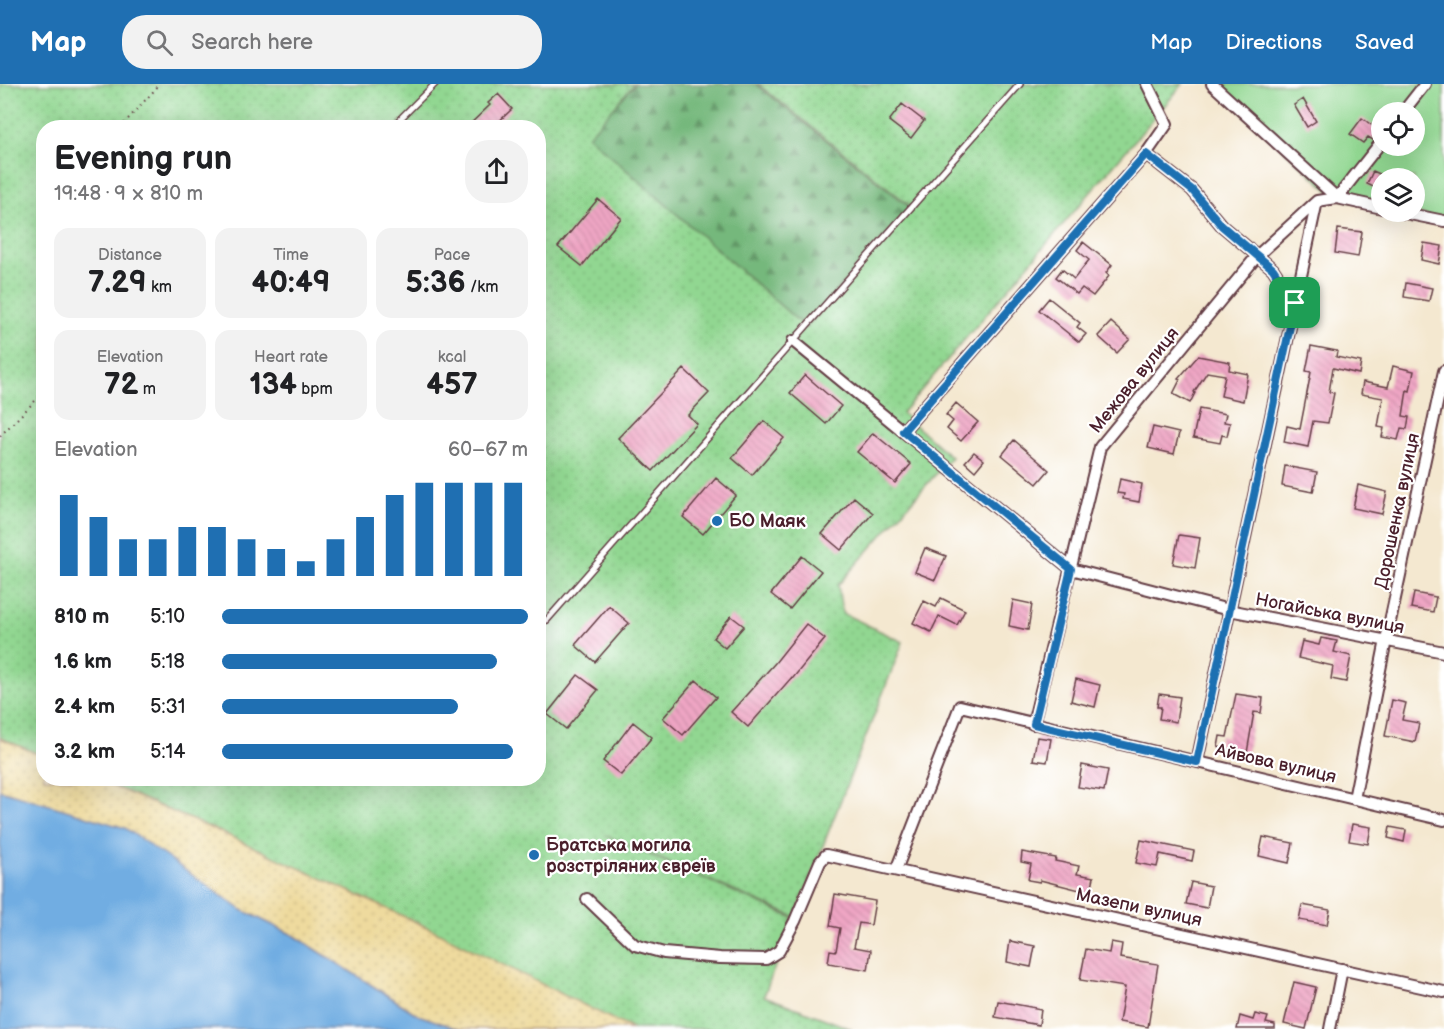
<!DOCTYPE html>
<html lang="en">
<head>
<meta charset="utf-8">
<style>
  body { margin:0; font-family:"Balsamiq Sans",sans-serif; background:#f2f2f2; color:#202124; height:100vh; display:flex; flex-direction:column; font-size:22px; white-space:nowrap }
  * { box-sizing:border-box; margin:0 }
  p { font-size:20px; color:#757577 }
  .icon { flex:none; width:33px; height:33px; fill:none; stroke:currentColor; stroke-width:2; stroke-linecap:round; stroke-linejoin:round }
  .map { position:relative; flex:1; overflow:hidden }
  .panel { position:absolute; left:36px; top:36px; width:510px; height:666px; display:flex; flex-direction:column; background:#fff; border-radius:24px; box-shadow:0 6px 24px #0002 }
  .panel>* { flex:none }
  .controls { position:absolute; left:1371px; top:18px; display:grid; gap:12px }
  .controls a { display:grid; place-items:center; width:54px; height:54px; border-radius:50%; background:#fff; box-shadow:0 6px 24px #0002; font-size:30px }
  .pin { position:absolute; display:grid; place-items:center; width:51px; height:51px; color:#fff; margin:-26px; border-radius:12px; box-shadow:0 3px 9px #0006 }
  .round { display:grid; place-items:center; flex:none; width:63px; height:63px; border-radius:24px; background:#f2f2f2 }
  .head { display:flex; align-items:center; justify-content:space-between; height:102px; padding:0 18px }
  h1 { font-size:33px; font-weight:700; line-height:45px }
  .figures { display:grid; grid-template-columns:repeat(3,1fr); gap:9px; height:102px; padding:6px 18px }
  .figures div { display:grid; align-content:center; border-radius:15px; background:#f2f2f2; text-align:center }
  .figures b { font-size:30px; font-weight:700 }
  .figures small { font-size:16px; font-weight:400 }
  .figures p { font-size:16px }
  .chart { height:168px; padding:12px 18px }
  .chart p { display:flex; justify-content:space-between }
  .chart svg { width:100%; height:108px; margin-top:6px; stroke:#1f6fb2; stroke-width:6 }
  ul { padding:0 18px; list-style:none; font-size:20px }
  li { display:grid; grid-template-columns:96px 72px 1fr; align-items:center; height:45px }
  li i { height:15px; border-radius:8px; background:#1f6fb2 }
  header { display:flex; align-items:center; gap:36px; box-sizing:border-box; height:84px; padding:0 30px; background:#1f6fb2; color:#fff }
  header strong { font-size:28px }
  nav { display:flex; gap:33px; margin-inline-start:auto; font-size:21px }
  .search { width:420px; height:54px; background:#f2f2f2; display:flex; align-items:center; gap:15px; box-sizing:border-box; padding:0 21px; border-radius:24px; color:#757577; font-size:22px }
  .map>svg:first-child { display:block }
</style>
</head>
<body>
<header>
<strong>Map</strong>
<div class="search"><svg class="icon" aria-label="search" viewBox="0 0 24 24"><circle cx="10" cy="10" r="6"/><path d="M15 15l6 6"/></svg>Search here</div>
<nav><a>Map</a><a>Directions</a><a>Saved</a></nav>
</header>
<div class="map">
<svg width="1444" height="945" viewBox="0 0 1444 945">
  <defs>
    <pattern id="grass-dots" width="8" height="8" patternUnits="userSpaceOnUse" patternTransform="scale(1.5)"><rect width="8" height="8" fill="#91d791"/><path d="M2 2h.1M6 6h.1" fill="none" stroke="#7fb87d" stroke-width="1.8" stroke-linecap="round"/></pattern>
    <pattern id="forest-firs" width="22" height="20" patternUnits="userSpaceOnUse" patternTransform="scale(1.5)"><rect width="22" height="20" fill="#74b87b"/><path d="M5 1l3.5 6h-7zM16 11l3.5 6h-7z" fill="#619565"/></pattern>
    <pattern id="sand-dots" width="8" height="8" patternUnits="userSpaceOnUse" patternTransform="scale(1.5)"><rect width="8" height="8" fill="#eeda9e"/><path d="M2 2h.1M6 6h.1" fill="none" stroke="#cebb88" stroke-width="1.8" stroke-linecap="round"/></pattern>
    <pattern id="building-back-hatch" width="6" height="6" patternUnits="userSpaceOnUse" patternTransform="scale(1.5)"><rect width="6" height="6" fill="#efa6c4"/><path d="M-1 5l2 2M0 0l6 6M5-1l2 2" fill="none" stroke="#ce8ea9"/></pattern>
  </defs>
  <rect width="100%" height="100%" fill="#fff"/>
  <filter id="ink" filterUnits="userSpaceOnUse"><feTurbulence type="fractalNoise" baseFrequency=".0167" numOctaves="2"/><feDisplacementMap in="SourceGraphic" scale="12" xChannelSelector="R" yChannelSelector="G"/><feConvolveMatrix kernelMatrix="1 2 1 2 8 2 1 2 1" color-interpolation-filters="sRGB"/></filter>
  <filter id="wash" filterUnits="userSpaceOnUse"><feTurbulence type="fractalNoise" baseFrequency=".008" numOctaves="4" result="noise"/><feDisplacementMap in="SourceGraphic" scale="24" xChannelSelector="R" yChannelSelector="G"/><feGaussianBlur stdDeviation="1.35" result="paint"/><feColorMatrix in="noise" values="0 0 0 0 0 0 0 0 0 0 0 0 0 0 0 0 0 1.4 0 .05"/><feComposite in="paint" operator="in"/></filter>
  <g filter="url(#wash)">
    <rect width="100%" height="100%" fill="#f4e8d0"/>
    <path fill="url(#grass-dots)" stroke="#6e7b5e" stroke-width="1.5" d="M0,0H634L589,52L806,244L912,123L758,0H1183L902,329L951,373L838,501L842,529L903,558L795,833L605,751L793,834L764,912L852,945H632L227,751L96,695L538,694V44H44L43,672L0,654Z"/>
    <path fill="url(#forest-firs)" stroke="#5f6c53" stroke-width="1.5" d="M635,0H756L910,123L805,243L588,52Z"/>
    <path fill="url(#sand-dots)" stroke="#9c7c64" stroke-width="1.5" d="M0,654L43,672L44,694L96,695L227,751L431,845L632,945H458L418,931L295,852L242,826L125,745L0,706Z"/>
    <path fill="#91d791" stroke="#6e7b5e" stroke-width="1.5" fill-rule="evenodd" d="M1212,0H1444V137L1414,128V94H1382L1381,124L1337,114ZM1382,28H1414V62H1382Z"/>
    <path fill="#71ade2" stroke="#5e6686" stroke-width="1.5" d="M0,706L125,744L242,826L295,852L418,931L458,945H0Z"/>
    <g id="blocks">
      <path fill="url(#building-back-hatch)" d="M498,10L512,25L492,44H466L490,21L488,19Z
        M1303,15L1316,37L1307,43L1294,21Z
        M902,20L924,37L911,54L889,37Z
        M1362,34L1381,48L1373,56L1368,53L1363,59L1350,50Z
        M1373,87L1382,91V107L1367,100Z
        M598,115L621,134L582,182L558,163Z
        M1338,145L1362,148L1358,173L1335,169Z
        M1083,158L1112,181L1106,189L1109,192L1093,212L1082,204L1077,210L1056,193L1062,185L1074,195L1089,176L1077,166Z
        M1424,159L1442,162L1439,180L1421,176Z
        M1406,199L1432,204L1429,217L1404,213Z
        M1049,214L1080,239L1077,243L1086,250L1079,258L1039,226Z
        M1111,238L1130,255L1117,269L1098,252Z
        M1311,262L1337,267L1336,273L1361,278L1359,290L1333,284L1329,308L1334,309L1328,339L1313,337L1308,363L1284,358L1287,342L1300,345L1311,288L1306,287Z
        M1198,272L1230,278L1229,286L1248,290L1243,317L1221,312L1225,291L1207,288L1194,308L1195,309L1190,319L1173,310L1180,296L1178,295Z
        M1393,282L1414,287L1410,307L1407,306L1403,332L1409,333L1407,345L1401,344L1398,356L1382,353L1384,344L1378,343L1383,314L1361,310L1363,298L1388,303Z
        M684,285L709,309L688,331L697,340L653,387L618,354Z
        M805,291L841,322L826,340L790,309Z
        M956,319L978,338L961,357L947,345L953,337L946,331Z
        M1199,325L1226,330L1224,338L1230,339L1227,352L1222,351L1220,359L1193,354Z
        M764,337L784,354L752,391L732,374Z
        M1153,343L1179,349L1174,370L1148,364Z
        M873,349L911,380L895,399L857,368Z
        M1014,356L1049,386L1037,400L1002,371Z
        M974,368L984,376L975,387L965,378Z
        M1285,382L1317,388L1313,408L1282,402Z
        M716,394L736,411L703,450L683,433Z
        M1120,395L1142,400L1139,418L1123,415L1124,410L1117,409Z
        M1358,401L1387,408L1382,430L1353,424Z
        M854,413L873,429L841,466L822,450Z
        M1179,451L1200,454L1195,484L1173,480Z
        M925,464L946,472L935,496L915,488Z
        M802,472L821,487L790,525L771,510Z
        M1414,509L1436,513L1433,528L1411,524Z
        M941,514L965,526L957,541L939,532L931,548L913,539L924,517L936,523Z
        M1013,516L1032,520L1028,546L1009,542Z
        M609,522L629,539L595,578L575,561Z
        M731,532L744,542L725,564L713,554Z
        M806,540L825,555L793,594L792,593L748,643L731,628L775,579Z
        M1321,554L1337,557L1334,568L1351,572L1346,598L1331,595L1333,582L1298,574L1302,557L1319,561Z
        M578,591L598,606L566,645L547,630Z
        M1076,595L1100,601L1095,623L1071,617Z
        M696,596L716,613L683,651L663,634Z
        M1159,610L1180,613L1176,638L1159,635L1161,623H1157Z
        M1236,610L1263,614L1261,629L1254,628L1247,669L1218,663L1220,652L1227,653Z
        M1392,616L1406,619L1402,636L1419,639L1415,658L1385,652Z
        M633,638L652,653L621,691L603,677Z
        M1037,653L1051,655L1047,678L1033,676Z
        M1082,681L1108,686L1104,707L1078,703Z
        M1352,740L1371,743L1368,760L1349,757Z
        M1390,743L1406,746L1404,758L1388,754Z
        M1263,753L1293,759L1289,779L1259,772Z
        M1141,756L1194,767L1192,777L1160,770L1157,783L1136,779Z
        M1022,768L1056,774L1055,777L1079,782L1077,790L1094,793L1089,815L1079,813L1080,806L1040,796V798L1028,796L1031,780L1021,778Z
        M1191,798L1211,802L1207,824L1186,820Z
        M835,810L875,817L871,841L859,839L854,863L871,866L868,886L828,879L830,866L836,867L840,844L830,842Z
        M1302,821L1330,826L1327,841L1299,836Z
        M1010,857L1035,862L1031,883L1007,878Z
        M1111,858L1122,860L1120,874L1158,880L1148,943L1119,938L1125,903L1080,896L1086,865L1109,869Z
        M1294,898L1316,903L1306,945L1284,940Z
        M998,917L1041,925L1039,941L995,933Z
        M1255,930L1268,933L1266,939L1275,941V945H1237L1240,932L1253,936Z"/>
    </g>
  </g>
  <g filter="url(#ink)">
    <use href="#blocks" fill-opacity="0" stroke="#643d44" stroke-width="1.5"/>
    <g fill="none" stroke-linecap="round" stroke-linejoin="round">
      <defs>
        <path id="service" d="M391,44L435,0
          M547,536L1020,0"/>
        <path id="minor" d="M1147,0L1167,40L1146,70L1192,106L1222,142L1273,185L1295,219
          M1212,0L1337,114L1382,57
          M1403,28L1425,0
          M1400,128L1444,137
          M793,257L1071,485L1229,526L1444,568
          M903,347L1146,70
          M1033,640L1100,363L1257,172L1317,117L1337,114L1382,124
          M1197,678L1317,117
          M1354,715L1386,556L1444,287
          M896,786L960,622L1444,736
          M587,815L635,861L664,869L720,874L766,875L779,867L795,837L820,778L826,771L1444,908
          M1330,945L1342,885"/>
      </defs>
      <use href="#service" stroke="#643d44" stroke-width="8"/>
      <use href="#minor" stroke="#643d44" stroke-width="14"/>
      <path stroke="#643d44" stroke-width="2" stroke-dasharray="1.5 4.5" stroke-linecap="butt" d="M120,44L160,0
        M0,352L44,308"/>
      <use href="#service" stroke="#fff" stroke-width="5"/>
      <use href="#minor" stroke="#fff" stroke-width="10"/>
    </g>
  </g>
  <g fill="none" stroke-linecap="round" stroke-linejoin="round" filter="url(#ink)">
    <defs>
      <path id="route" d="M1146,70L1192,106L1222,142L1273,185L1295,219L1197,678L1034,640L1071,485L903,347Z"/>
    </defs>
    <use href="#route" stroke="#fff" stroke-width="12"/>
    <use href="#route" stroke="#1f6fb2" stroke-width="8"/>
  </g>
  <g fill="#1f6fb2" stroke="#fff" stroke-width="2">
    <circle cx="717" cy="437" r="6"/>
    <circle cx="534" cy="771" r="6"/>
  </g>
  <g text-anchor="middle" stroke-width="4.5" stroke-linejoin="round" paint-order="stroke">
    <g font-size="18" fill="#4a1f2b" stroke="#fff">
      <text transform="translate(1134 296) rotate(-51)" y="6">Межова вулиця</text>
      <text transform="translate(1397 427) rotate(-78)" y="6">Дорошенка вулиця</text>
      <text transform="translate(1330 529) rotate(11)" y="6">Ногайська вулиця</text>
      <text transform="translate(1276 679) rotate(13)" y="6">Айвова вулиця</text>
      <text transform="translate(1139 823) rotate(12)" y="6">Мазепи вулиця</text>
    </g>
    <g font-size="18" font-weight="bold" fill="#4a1f2b" stroke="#fff" text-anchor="start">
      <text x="729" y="443">БО Маяк</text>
      <text x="546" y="767">Братська могила<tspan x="546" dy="21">розстріляних євреїв</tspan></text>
    </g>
  </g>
</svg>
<div class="controls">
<a><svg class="icon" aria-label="locate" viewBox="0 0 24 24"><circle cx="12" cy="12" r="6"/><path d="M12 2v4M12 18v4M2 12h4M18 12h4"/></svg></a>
<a><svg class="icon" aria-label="layers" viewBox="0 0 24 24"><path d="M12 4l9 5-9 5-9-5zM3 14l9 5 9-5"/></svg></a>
</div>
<div class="pin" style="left:1295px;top:219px;background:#1e9e55"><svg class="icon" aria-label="arrive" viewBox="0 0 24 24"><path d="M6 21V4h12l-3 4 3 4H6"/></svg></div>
<section class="panel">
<div class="head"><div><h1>Evening run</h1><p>19:48 · 9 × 810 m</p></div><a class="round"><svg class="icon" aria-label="share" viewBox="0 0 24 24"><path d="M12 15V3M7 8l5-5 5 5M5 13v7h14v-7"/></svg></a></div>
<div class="figures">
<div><p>Distance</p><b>7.29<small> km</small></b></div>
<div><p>Time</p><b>40:49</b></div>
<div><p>Pace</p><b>5:36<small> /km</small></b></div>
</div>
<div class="figures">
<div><p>Elevation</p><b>72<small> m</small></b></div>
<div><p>Heart rate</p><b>134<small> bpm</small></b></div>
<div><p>kcal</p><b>457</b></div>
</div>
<div class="chart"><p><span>Elevation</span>60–67 m</p>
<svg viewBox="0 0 160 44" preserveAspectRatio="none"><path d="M5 44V11M15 44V20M25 44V29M35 44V29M45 44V24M55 44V24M65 44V29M75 44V33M85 44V38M95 44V29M105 44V20M115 44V11M125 44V6M135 44V6M145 44V6M155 44V6"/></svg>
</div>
<ul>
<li><b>810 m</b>5:10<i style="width:100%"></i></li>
<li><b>1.6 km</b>5:18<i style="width:90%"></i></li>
<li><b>2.4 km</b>5:31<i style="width:77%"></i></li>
<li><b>3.2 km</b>5:14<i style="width:95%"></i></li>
</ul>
</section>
</div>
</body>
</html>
